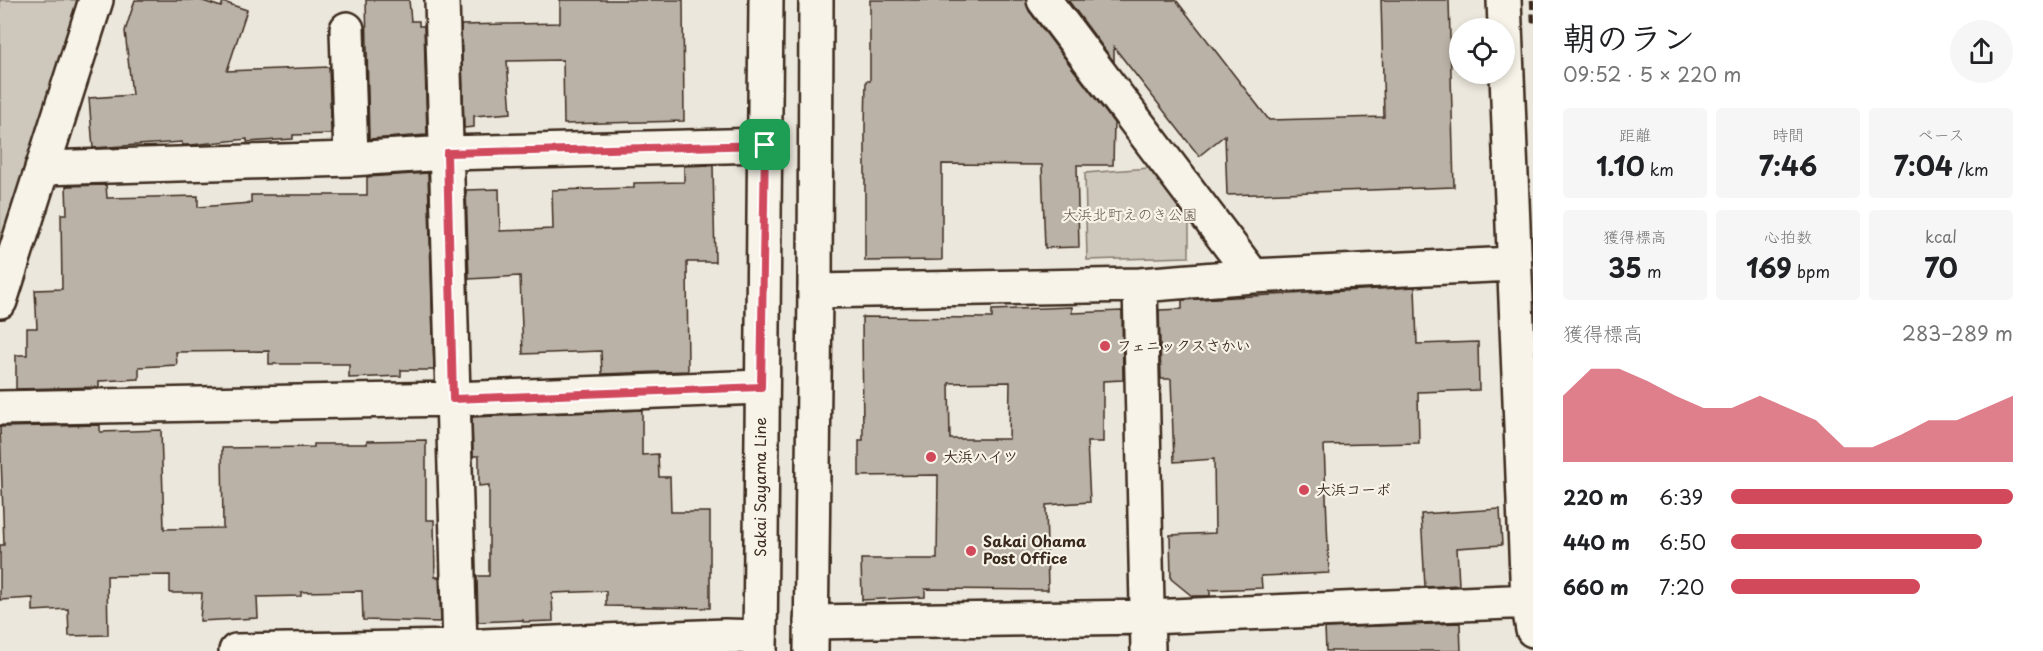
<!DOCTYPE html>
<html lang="ja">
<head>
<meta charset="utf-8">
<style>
  body { margin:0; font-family:"Playpen Sans","Klee One",sans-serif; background:#f6f6f6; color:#202124; height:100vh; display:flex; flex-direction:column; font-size:22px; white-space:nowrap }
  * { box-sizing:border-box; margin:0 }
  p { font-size:20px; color:#757577 }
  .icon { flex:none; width:33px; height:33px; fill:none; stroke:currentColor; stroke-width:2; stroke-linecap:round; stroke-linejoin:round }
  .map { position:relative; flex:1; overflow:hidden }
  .details { display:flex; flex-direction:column; background:#fff; width:510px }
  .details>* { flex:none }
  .buttons { position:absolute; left:1449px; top:18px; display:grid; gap:12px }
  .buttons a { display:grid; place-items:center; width:66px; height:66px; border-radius:50%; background:#fff; box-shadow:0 3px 9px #0003; font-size:30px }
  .pin { position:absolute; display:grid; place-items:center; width:51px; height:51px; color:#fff; margin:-26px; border-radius:12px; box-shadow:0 3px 9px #0006 }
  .round { display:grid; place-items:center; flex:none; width:63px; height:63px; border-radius:32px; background:#f6f6f6 }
  .headline { display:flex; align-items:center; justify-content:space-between; height:102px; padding:0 30px }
  h1 { font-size:33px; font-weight:700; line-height:45px }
  .figures { display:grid; grid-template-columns:repeat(3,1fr); gap:9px; height:102px; padding:6px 30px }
  .figures div { display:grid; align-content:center; border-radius:6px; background:#f6f6f6; text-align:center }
  .figures b { font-size:26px; font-weight:700 }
  .figures small { font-size:16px; font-weight:400 }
  .figures p { font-size:16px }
  .chart { height:168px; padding:12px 30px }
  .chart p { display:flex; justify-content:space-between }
  .chart svg { width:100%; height:108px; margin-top:6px; fill:#d1495b; opacity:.7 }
  ul { padding:0 30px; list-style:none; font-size:20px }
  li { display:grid; grid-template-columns:96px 72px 1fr; align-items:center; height:45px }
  li i { height:15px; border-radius:8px; background:#d1495b }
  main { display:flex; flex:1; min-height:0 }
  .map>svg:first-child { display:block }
</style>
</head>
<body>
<main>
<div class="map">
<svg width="1533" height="651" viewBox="0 0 1533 651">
  <rect width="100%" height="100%" fill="#ece7dc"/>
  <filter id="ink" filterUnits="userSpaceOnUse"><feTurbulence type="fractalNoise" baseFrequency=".0167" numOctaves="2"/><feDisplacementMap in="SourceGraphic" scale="12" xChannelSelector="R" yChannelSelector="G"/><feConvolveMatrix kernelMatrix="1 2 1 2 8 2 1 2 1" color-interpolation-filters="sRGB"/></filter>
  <g filter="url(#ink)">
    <path fill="#cec8bc" stroke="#84796d" stroke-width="1.5" d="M0,0H79L0,250Z
      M1149,168L1189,221V257L1087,260L1085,173Z"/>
    <path fill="#bab2a7" stroke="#3b2a1e" stroke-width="1.5" fill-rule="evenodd" d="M135,0H200L221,7L223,2L247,10L227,71L329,67L331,134L293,135V139L247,142V139L191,145H182V142L93,148L89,98L132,95L125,31Z
      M366,0H409L411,21H419V26H424L427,135L369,139Z
      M560,0H683L684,121L564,124L563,60L507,61L511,113L474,116V127L464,128L461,25L560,23Z
      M870,0H1026L1029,11L1114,123L1113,165H1077L1079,247L1045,248L1042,165L942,164V260L865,261V127L866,81H870Z
      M1068,0H1176L1269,120L1384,117L1381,0H1449L1454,187L1227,195L1225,135L1199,156L1114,47V62Z
      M713,165L715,262H687L688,371L602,374L601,351L523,354L520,276L469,279L466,190L499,189L500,231L553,229L552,190L634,188V183L684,182V166Z
      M428,173L434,370H401V376L349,378V364H269V351L176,352L177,365L139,367V379L99,381V387L16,389V355H27V328H37L35,290L62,289L61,214H67L66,186L106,185L107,198L198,196V207L251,203V195H367V177Z
      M1415,287L1417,344L1478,342L1479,390L1418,392L1419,443L1324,445L1329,573L1261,576L1262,588L1210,590V596H1192L1171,579L1170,535L1215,533L1214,459L1174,462L1171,379H1161L1159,310L1182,309V300Z
      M1072,307V313L1122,311L1123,380L1103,381V442H1087L1090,502L1046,505L1048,590L925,589V597L862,600L861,559H937L938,475L859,476V440H863L862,317L992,318V310ZM1010,382L1009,439H950L949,383Z
      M642,410V455L658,454L659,477H670L671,512H710V608L606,606V591L552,593L553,621L523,622V620L478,622L477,576H489V485L479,486V456H473L472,417Z
      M100,425V432L161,430L164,529L223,528L222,448L314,447V444H367V441L426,440V520H434L435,577H439L441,622L363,620L362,591L301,592V596L257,597L258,618L200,621L202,593H170V575L107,576L108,635L69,636L68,609L33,611V598L0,600V545H4L0,427Z
      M1500,509L1502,545L1457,548L1459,585L1425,587L1421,514Z
      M1460,623L1461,651H1326L1325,628Z"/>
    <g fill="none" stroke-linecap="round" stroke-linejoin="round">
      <defs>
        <path id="minor" d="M442,0L460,647
          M1044,0L1253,276
          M1504,0L1528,601L1533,630
          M347,29L351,159
          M42,168L351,159L447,153L765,145
          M1140,285L1148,651
          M815,291L1140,285L1253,276L1514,264
          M0,301L96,0
          M0,408L453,399L761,387
          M811,622L1148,617L1533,601
          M236,651L460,647L725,636L760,637"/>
        <path id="primary" d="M760,651L766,0
          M811,651L815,291L816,0"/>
      </defs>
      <use href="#minor" stroke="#3b2a1e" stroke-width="38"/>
      <use href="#primary" stroke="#3b2a1e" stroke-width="38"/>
      <use href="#minor" stroke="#f7f3e8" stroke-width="33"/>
      <use href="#primary" stroke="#f7f3e8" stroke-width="33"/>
      <path stroke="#3b2a1e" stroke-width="4.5" stroke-dasharray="9 4.5" stroke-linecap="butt" d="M1532,0L1533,25"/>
    </g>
  </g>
  <g fill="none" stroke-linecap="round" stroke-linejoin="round" filter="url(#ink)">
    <defs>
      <path id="route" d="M765,145L761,387L453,399L447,153Z"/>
    </defs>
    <use href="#route" stroke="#fff" stroke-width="12"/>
    <use href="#route" stroke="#d1495b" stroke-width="8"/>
  </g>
  <g fill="#d1495b" stroke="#f7f3e8" stroke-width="2">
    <circle cx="1105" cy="346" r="6"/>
    <circle cx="931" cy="457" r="6"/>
    <circle cx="1304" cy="490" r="6"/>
    <circle cx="971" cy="551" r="6"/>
  </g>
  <g text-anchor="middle" stroke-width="4.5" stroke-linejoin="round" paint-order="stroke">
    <g font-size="15" fill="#605246" stroke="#f7f3e8">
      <text x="1130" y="220">大浜北町えのき公園</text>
    </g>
    <g font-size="15" font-weight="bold" fill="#3b2a1e" stroke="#f7f3e8" text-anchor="start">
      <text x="1117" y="351">フェニックスさかい</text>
      <text x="943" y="462">大浜ハイツ</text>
      <text x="1316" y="495">大浜コーポ</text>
      <text x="983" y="547">Sakai Ohama<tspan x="983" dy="17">Post Office</tspan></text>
    </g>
    <g font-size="15" fill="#3b2a1e" stroke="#f7f3e8">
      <text transform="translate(761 487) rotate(-90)" y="5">Sakai Sayama Line</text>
    </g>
  </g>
</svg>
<div class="buttons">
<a><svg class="icon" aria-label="locate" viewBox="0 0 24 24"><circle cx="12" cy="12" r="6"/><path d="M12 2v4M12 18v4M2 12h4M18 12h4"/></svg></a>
</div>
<div class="pin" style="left:765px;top:145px;background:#1e9e55"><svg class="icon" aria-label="arrive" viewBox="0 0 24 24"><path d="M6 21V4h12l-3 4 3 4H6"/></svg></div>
</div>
<section class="details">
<div class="headline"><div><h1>朝のラン</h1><p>09:52 · 5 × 220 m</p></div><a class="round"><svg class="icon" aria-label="share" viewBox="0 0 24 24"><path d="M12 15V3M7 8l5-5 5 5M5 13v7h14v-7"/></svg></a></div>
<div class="figures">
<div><p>距離</p><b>1.10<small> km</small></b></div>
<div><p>時間</p><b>7:46</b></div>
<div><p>ペース</p><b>7:04<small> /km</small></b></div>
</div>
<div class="figures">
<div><p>獲得標高</p><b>35<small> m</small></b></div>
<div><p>心拍数</p><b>169<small> bpm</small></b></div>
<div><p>kcal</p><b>70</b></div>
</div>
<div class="chart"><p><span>獲得標高</span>283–289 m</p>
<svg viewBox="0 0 160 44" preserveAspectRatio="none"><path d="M0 44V17L10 6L20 6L30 11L40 17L50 22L60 22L70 17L80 22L90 27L100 38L110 38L120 33L130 27L140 27L150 22L160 17V44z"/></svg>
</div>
<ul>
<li><b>220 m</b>6:39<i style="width:100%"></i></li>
<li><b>440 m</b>6:50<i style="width:89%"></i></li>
<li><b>660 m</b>7:20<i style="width:67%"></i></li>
</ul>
</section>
</main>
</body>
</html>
